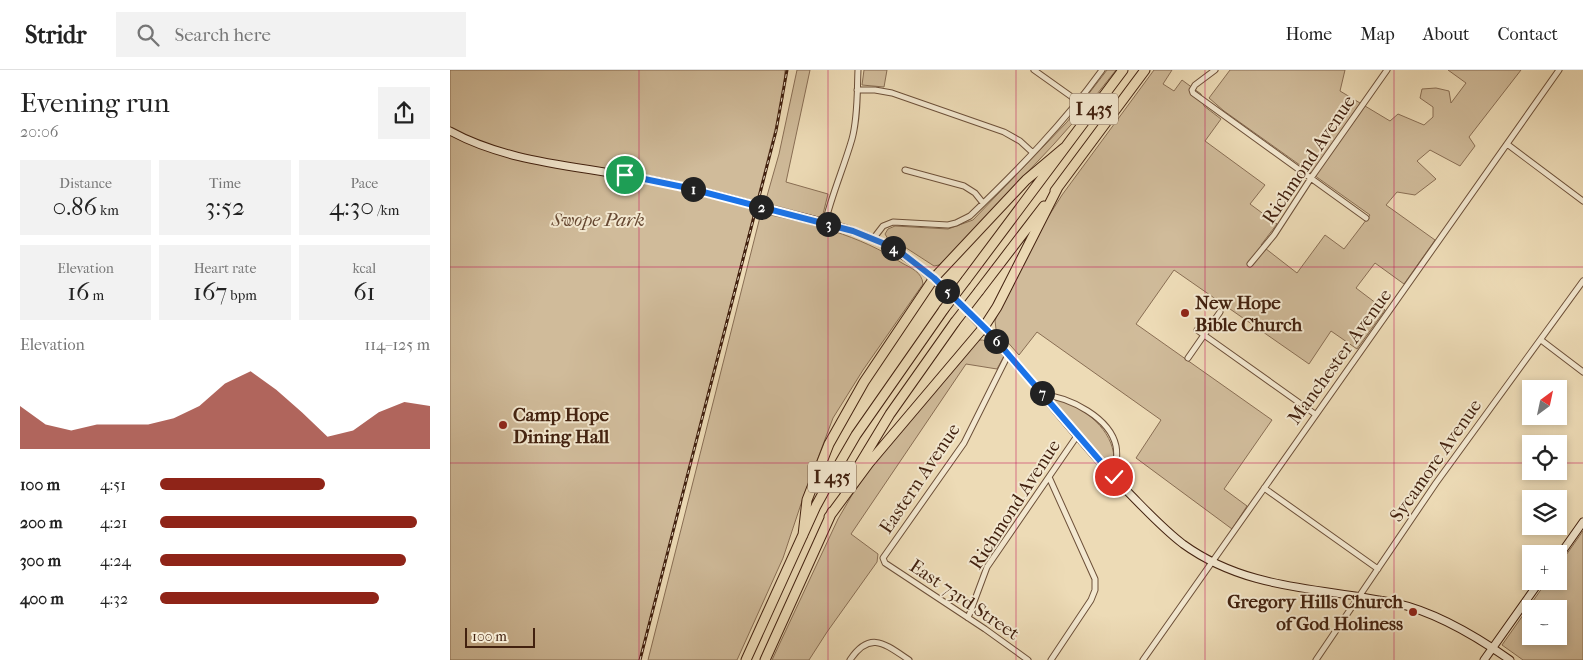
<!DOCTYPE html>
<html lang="en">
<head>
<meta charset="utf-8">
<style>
  body { margin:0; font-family:"IM FELL French Canon",serif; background:#f2f2f2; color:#222; height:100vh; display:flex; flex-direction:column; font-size:19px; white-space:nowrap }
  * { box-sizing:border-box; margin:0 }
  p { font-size:16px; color:#767676 }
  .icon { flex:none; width:28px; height:28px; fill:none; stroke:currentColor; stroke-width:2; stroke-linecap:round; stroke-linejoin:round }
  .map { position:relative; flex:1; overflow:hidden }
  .sheet { display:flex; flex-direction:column; background:#fff; width:450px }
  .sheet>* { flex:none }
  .needle { width:32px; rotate:33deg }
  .buttons { position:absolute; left:1072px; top:310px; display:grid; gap:10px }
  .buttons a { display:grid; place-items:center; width:45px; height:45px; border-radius:0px; background:#fff; box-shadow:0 2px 8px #0003; font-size:25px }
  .scale { position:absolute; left:15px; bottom:12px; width:70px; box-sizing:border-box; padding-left:5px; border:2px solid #42210f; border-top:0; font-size:14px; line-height:18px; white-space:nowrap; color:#42210f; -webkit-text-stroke:4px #f3e8d0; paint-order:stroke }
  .pin { position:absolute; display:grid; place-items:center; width:42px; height:42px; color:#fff; margin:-21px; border:2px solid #fff; border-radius:50%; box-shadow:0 1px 5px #0007 }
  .km { position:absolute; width:25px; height:25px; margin:-12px; border-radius:50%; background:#222; color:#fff; font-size:14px; line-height:25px; text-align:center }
  .round { display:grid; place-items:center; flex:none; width:52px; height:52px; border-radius:0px; background:#f2f2f2 }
  .headline { display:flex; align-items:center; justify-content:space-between; height:85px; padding:0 20px }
  h1 { font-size:28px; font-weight:600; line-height:38px }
  .metrics { display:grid; grid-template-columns:repeat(3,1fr); gap:8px; height:85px; padding:5px 20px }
  .metrics div { display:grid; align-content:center; border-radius:0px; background:#f2f2f2; text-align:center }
  .metrics b { font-size:25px; font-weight:600 }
  .metrics small { font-size:14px; font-weight:400 }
  .metrics p { font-size:14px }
  .chart { height:140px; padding:10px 20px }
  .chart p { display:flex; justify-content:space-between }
  .chart svg { width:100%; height:90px; margin-top:5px; fill:#8f2418; opacity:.7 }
  ul { padding:0 20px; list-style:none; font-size:16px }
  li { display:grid; grid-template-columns:80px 60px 1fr; align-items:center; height:38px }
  li i { height:12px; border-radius:6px; background:#8f2418 }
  header { display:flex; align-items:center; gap:30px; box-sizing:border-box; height:70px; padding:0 25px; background:#fff; border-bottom:1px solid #e0e0e0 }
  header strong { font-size:24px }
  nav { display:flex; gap:28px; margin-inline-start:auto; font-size:18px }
  .search { width:350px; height:45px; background:#f2f2f2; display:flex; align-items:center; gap:12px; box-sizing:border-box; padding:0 18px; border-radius:0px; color:#767676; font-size:19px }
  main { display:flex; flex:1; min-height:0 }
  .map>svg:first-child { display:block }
</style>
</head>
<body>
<header>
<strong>Stridr</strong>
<div class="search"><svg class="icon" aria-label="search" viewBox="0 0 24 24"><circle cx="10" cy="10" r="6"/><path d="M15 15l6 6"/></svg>Search here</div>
<nav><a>Home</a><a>Map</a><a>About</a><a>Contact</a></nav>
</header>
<main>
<section class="sheet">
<div class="headline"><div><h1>Evening run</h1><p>20:06</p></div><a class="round"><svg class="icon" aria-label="share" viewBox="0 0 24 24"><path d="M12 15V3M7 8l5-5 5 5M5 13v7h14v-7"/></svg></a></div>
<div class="metrics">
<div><p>Distance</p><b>0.86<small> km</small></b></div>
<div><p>Time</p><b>3:52</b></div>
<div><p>Pace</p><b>4:30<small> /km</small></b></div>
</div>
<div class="metrics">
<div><p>Elevation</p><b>16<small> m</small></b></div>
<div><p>Heart rate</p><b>167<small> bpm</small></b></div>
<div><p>kcal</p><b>61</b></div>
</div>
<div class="chart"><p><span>Elevation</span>114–125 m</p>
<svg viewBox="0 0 160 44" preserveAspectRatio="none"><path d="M0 44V23L10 32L20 35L30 32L40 32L50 32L60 29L70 23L80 12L90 6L100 15L110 26L120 38L130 35L140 26L150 21L160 23V44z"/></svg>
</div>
<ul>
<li><b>100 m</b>4:51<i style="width:61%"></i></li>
<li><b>200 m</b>4:21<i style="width:95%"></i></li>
<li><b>300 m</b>4:24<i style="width:91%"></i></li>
<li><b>400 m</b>4:32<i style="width:81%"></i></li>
</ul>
</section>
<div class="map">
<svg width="1133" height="590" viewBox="0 0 1133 590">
  <rect width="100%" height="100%" fill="#eddbb6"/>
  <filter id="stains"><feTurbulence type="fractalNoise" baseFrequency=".004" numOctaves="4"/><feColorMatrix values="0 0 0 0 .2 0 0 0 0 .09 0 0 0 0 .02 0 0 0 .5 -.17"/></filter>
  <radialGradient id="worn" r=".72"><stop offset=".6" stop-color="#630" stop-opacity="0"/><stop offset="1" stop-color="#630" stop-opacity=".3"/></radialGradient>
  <path fill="#d0bb9a" stroke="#896e54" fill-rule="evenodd" d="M0,0H335L333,28L190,590H0Z
    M347,0H360L336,112L378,124L372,148L315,133L329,84Z
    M414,0H437L434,17L412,15Z
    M657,0H666L636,38L604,74L497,188L489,195L484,196L447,172L438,169L435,164L438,159L445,156L498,159L523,150L617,52Z
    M704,0H722L713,14L724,21L732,10L751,24L754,36L771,49L755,71L815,115L800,134L827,154L811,175L847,203L875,165L894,179L920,145L774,41L759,28L780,0H895L890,21L940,51L948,44L974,55L983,47V37L970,28L972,19L986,18L999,21L1001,33L1016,13L998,0H1071L1019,67L1025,76L1010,96L980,80L967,91L986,109L965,125L947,122L936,135L985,170L954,214L925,193L906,218L935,240L907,279L881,261L859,294L724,200L686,254L822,350L774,419L797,436L782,459L686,388L711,350L587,262L569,285L546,259L545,251L548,243L595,152L612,125Z
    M311,143C360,153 409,165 452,193C461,198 472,202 473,214L413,300L383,348L354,425L333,488L287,590H198Z
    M528,270C541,269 546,278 554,286L547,299L516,294L401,464L428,484L427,492L377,562L359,590H322L388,449L402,425L428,387Z
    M601,329C608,330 615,331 620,334C645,345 669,370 663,398H660L601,332Z
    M1133,461V590H1073L1052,575L1097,511H1109V495ZM1081,539H1109V566H1081Z"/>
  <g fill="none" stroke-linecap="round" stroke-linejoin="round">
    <defs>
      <path id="street" d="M584,0L629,32
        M765,0L745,15L742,20L743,23L916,148
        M407,20H425L442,23L554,62L570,71L582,82
        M1057,74L1133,131
        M455,100L514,116L525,123L533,133
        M375,153C382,124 394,97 402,69C408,47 407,22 408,0
        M423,169L433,156L443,152L498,155L506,153L520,146C567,101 614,53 652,0
        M800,194L824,165L861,108L937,0
        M747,260L865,344
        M1091,270L1133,302
        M558,285L514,373L433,488L435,493L535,559L578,590
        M738,288L770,242
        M593,325C620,327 660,348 666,376C668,386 666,397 664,407
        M599,407L645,509V520L641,530L601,590
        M814,418L928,499
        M518,548L537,497L627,366
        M400,590C420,560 435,574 459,590
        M693,590L1109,0
        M866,590L986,413L1133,211"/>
      <path id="secondary" d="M0,61C55,91 118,95 178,106C227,114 274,127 322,140C356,148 391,155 423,169C458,184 484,208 511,235C570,292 618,359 675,419C694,438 712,458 733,474C798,521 870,517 945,533C986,542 1026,566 1060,590
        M1109,486L1133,452
        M1034,590L1090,511"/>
      <path id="highway" d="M605,121L695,0
        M516,210L673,0
        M529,221L594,136
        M394,420L440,344L505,252
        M379,447L419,393L534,257L547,237L608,117
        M353,465L357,430L379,374L414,312L484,208L576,110L614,78
        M296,590L366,436L388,396L406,365L494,239
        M315,590L382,442"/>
    </defs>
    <use href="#street" stroke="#6d5039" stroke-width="7"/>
    <use href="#secondary" stroke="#42210f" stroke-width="9"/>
    <use href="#highway" stroke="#42210f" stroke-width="11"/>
    <use href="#street" stroke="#f3e8d0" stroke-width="5"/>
    <use href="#secondary" stroke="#f3e8d0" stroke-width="7"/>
    <use href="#highway" stroke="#eddbb6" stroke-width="9"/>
    <defs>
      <path id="rail" d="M190,590L326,61L337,0"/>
    </defs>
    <use href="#rail" stroke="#42210f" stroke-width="3"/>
    <use href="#rail" stroke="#f3e8d0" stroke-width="1" stroke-dasharray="4" stroke-linecap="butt"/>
    <defs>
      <path id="highway-bridge" d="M494,239L516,210
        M505,252L529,221"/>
    </defs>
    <use href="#highway-bridge" stroke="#42210f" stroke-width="11" stroke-linecap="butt"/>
    <use href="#highway-bridge" stroke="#eddbb6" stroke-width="9"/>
  </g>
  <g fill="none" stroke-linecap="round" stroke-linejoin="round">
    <defs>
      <path id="route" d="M175,105L238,118L403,161L440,176L453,184L484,208L539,262L664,407"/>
    </defs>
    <use href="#route" stroke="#fff" stroke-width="10"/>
    <use href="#route" stroke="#1a73e8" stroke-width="6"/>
  </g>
  <path fill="none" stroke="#c2185b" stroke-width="1" stroke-opacity="0.55" d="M189,0V590M378,0V590M566,0V590M755,0V590M944,0V590M0,197H1133M0,393H1081M1109,393H1133"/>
  <g fill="#8f2418" stroke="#f3e8d0" stroke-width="2">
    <circle cx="735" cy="243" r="5"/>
    <circle cx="53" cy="355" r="5"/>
    <circle cx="963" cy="542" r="5"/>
  </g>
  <g text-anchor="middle" stroke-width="4" stroke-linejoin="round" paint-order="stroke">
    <g fill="#f3e8d0" stroke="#775d49" stroke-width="1">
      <rect x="620" y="23.5" width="48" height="31" rx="4"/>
      <rect x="358" y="391.5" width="48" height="31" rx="4"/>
    </g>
    <g font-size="18" font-weight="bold" fill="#42210f">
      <text x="644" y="45">I 435</text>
      <text x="382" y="413">I 435</text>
    </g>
    <g font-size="19" fill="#42210f" stroke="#f3e8d0">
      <text transform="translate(858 89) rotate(-56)" y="7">Richmond Avenue</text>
      <text transform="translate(889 286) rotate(-54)" y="7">Manchester Avenue</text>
      <text transform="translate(985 390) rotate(-55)" y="7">Sycamore Avenue</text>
      <text transform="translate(469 408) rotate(-56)" y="7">Eastern Avenue</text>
      <text transform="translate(564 434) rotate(-57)" y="7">Richmond Avenue</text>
      <text transform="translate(515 529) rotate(34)" y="7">East 73rd Street</text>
    </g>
    <g font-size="19" font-style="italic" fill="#664832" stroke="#f3e8d0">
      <text x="148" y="156">Swope Park</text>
    </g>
    <g font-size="19" font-weight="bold" fill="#42210f" stroke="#f3e8d0" text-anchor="start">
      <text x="745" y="239">New Hope<tspan x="745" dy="22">Bible Church</tspan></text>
      <text x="63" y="351">Camp Hope<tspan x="63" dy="22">Dining Hall</tspan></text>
      <text x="953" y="538" text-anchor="end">Gregory Hills Church<tspan x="953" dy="22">of God Holiness</tspan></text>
    </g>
  </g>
  <rect width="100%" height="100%" filter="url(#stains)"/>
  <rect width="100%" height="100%" fill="url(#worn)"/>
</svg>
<div class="buttons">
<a><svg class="needle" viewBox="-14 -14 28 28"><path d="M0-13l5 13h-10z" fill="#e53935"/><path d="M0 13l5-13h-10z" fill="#767676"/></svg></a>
<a><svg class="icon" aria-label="locate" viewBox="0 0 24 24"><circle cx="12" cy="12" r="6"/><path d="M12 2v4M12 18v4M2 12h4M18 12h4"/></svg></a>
<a><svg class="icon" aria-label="layers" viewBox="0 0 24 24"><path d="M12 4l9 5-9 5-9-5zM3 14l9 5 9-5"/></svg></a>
<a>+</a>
<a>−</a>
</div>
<div class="scale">100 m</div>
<div class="pin" style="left:175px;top:105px;background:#1e9e55"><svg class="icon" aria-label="arrive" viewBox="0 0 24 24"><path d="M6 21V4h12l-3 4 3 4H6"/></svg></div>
<div class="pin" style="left:664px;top:407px;background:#d93025"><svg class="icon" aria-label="check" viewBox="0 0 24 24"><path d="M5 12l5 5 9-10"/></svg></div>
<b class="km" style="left:243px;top:119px">1</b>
<b class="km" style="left:311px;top:137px">2</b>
<b class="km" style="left:378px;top:154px">3</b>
<b class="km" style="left:443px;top:178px">4</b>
<b class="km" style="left:497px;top:221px">5</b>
<b class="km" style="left:546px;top:271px">6</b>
<b class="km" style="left:592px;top:323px">7</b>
</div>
</main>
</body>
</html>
